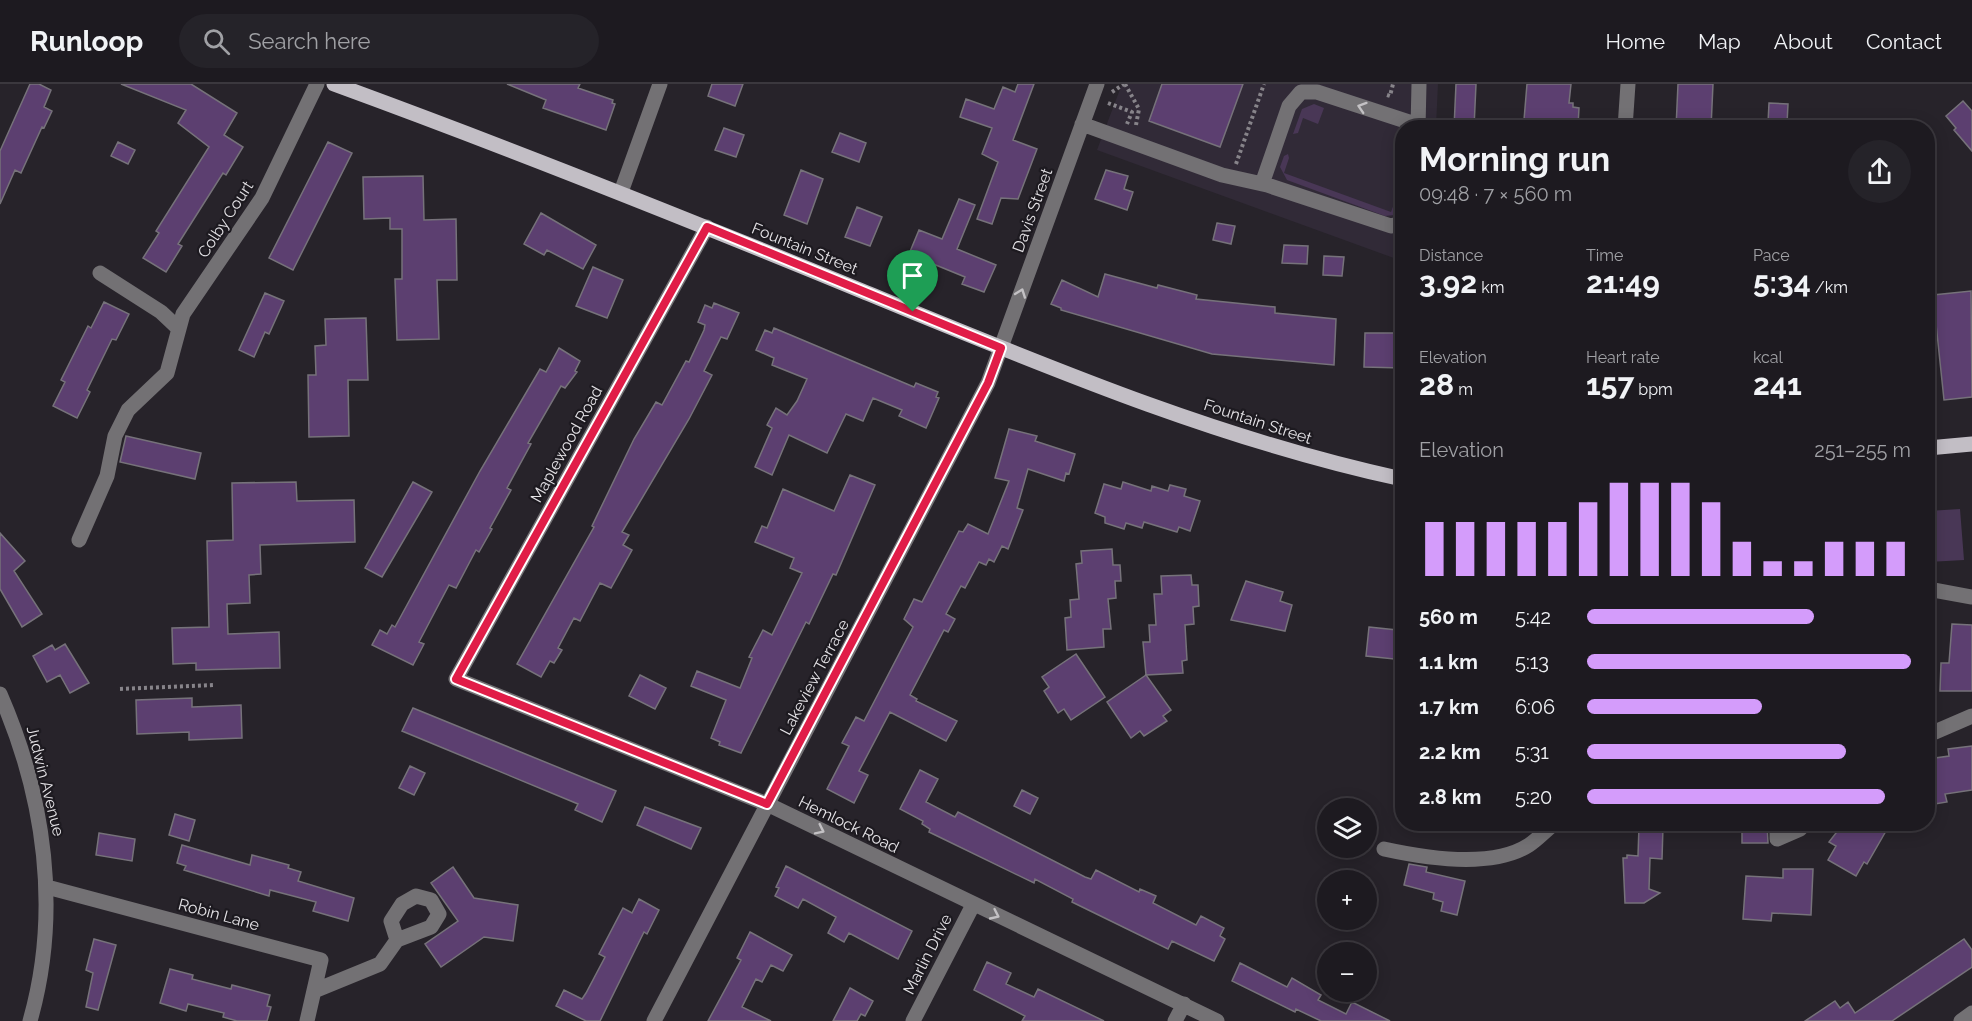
<!DOCTYPE html>
<html lang="en">
<head>
<meta charset="utf-8">
<style>
  body { margin:0; font-family:Raleway,sans-serif; background:#252329; color:#f1f3f6; height:100vh; display:flex; flex-direction:column; font-size:22px; white-space:nowrap }
  * { box-sizing:border-box; margin:0 }
  p { font-size:20px; color:#a0a1a5 }
  .icon { flex:none; width:33px; height:33px; fill:none; stroke:currentColor; stroke-width:2; stroke-linecap:round; stroke-linejoin:round }
  .map { position:relative; flex:1; overflow:hidden }
  .details { position:absolute; left:1395px; top:36px; width:540px; height:711px; display:flex; flex-direction:column; background:#1d1a20; border-radius:24px; box-shadow:0 3px 15px #0003,0 0 0 2px #3b383e }
  .details>* { flex:none }
  .controls { position:absolute; left:1317px; top:714px; display:grid; gap:12px }
  .controls a { display:grid; place-items:center; width:60px; height:60px; border-radius:50%; background:#1d1a20; box-shadow:0 3px 15px #0003,0 0 0 2px #3b383e; font-size:30px }
  .pin { position:absolute; display:grid; place-items:center; width:51px; height:51px; color:#fff; margin:-62px -26px; border-radius:50% 50% 50% 0; rotate:-45deg; box-shadow:0 0 6px #0007 }
  .pin .icon { rotate:45deg }
  .round { display:grid; place-items:center; flex:none; width:63px; height:63px; border-radius:32px; background:#252329 }
  .overview { display:flex; align-items:center; justify-content:space-between; height:102px; padding:0 24px }
  h1 { font-size:33px; font-weight:700; line-height:45px }
  .stats { display:grid; grid-template-columns:repeat(3,1fr); gap:9px; height:102px; padding:6px 24px }
  .stats div { display:grid; align-content:center }
  .stats b { font-size:30px; font-weight:700 }
  .stats small { font-size:16px; font-weight:400 }
  .stats p { font-size:16px }
  .chart { height:168px; padding:12px 24px }
  .chart p { display:flex; justify-content:space-between }
  .chart svg { width:100%; height:108px; margin-top:6px; stroke:#d49cfb; stroke-width:6 }
  ul { padding:0 24px; list-style:none; font-size:20px }
  li { display:grid; grid-template-columns:96px 72px 1fr; align-items:center; height:45px }
  li i { height:15px; border-radius:8px; background:#d49cfb }
  header { display:flex; align-items:center; gap:36px; box-sizing:border-box; height:84px; padding:0 30px; background:#1d1a20; border-bottom:2px solid #3b383e }
  header strong { font-size:28px }
  nav { display:flex; gap:33px; margin-inline-start:auto; font-size:21px }
  .search { width:420px; height:54px; background:#252329; display:flex; align-items:center; gap:15px; box-sizing:border-box; padding:0 21px; border-radius:33px; color:#a0a1a5; font-size:22px }
  .map>svg:first-child { display:block }
</style>
</head>
<body>
<header>
<strong>Runloop</strong>
<div class="search"><svg class="icon" aria-label="search" viewBox="0 0 24 24"><circle cx="10" cy="10" r="6"/><path d="M15 15l6 6"/></svg>Search here</div>
<nav><a>Home</a><a>Map</a><a>About</a><a>Contact</a></nav>
</header>
<div class="map">
<svg width="1972" height="937" viewBox="0 0 1972 937">
  <rect width="100%" height="100%" fill="#27232a"/>
  <path fill="#312a37" d="M1122,0H1438L1436,43L1402,44V177L1097,66Z"/>
  <path fill="#493756" d="M1314,20L1324,24L1318,40L1303,34L1298,49L1293,50L1302,25Z
    M1288,70L1289,74L1284,89L1391,128L1397,112H1402V124L1394,131L1385,132L1287,96L1280,83L1284,72Z
    M1960,425L1964,476L1928,478V427Z"/>
  <path fill="#5c3f70" stroke="#76727a" stroke-width="1.5" d="M30,0H39L51,6L44,23L52,27L44,44L42,43L21,89L15,86L0,120V67Z
    M121,0H191L237,29L224,51L243,63L226,91L223,89L178,160L182,162L166,188L143,174L159,149L156,147L209,63L178,39L186,26Z
    M507,0H580L578,4L613,16L612,19L615,20L606,46L543,24L546,16Z
    M712,0H743L735,22L708,12Z
    M1018,0H1034L1013,56L1037,65L1018,115L1001,114L992,140L977,135L998,78L982,70L992,44L960,33L966,15L994,25L1003,3L1015,8Z
    M1162,0H1243L1220,63L1149,37Z
    M1456,0H1476L1474,44H1454Z
    M1527,0H1571L1569,19H1573V23L1579,24L1578,42L1530,44V36H1524Z
    M1678,0H1713L1711,44H1676Z
    M1963,17L1972,27V67L1954,46L1956,44L1946,32Z
    M1769,19L1788,20L1787,40L1768,39Z
    M724,44L744,51L736,73L715,66Z
    M840,49L866,59L859,78L832,68Z
    M118,58L135,66L128,80L111,72Z
    M328,58L352,69L293,186L269,174Z
    M801,86L823,95L807,140L784,131Z
    M1106,86L1128,92L1124,105L1133,108L1127,126L1095,115Z
    M423,92L424,136L456,135L457,196H437L439,255L397,256L395,195H402V145H390V134L364,135L363,93Z
    M959,115L975,121L957,165L996,181L984,208L962,200L965,193L909,170L919,146L942,155Z
    M857,123L882,133L870,162L845,153Z
    M541,129L596,161L583,185L547,166L544,171L524,160Z
    M1217,139L1235,142L1231,160L1213,156Z
    M1284,161L1308,162L1307,180L1282,179Z
    M1324,172L1344,173L1342,192L1323,191Z
    M593,183L623,196L607,234L576,222Z
    M1105,190L1157,204L1158,201L1197,211L1196,215L1275,223V229L1336,235L1334,281L1212,270L1061,226V224L1051,220L1062,196L1098,213Z
    M1971,207L1972,313L1944,316L1933,211Z
    M265,209L284,217L269,250L265,248L254,273L239,266Z
    M104,218L129,230L116,256L112,255L87,306L90,308L77,334L53,322L65,298L61,296L88,242L91,244Z
    M714,219L739,229L727,255L721,253L704,287L712,291L689,335L622,448L629,451L623,461L632,466L611,504L600,499L580,537L574,534L558,564L562,566L554,579L550,577L541,593L517,580L594,443L592,442L634,355L656,318L662,321L686,277L689,278L704,246L705,241L698,238L705,221L712,224Z
    M366,234L368,296H348L349,352L309,353L308,291H316L315,262L326,261L325,235Z
    M774,244L914,303L916,299L938,308L936,313L939,314L926,344L899,332L902,326L873,314L863,337L846,330L827,369L789,351L772,391L755,383L772,344L767,341L776,324L787,331L797,317L807,295L772,281L774,274L756,266L765,246L772,249Z
    M1365,249H1402V284L1364,283Z
    M559,264L580,277L575,287L577,288L565,304L561,302L528,359L531,360L507,404L511,406L490,444L492,445L479,468L476,466L456,504L449,501L419,558L424,560L413,581L372,561L380,546L387,550L392,541L395,543L480,387L540,285L546,288Z
    M1009,345L1037,352L1035,357L1075,370L1069,390L1066,389L1064,397L1028,385L1017,424L1023,426L1008,465L1002,462L994,478L989,475L986,481L979,478L965,504L961,502L946,530L955,535L948,548L944,546L910,611L917,615L916,617L957,637L946,657L890,628L859,687L868,691L854,719L827,705L849,662L842,659L856,633L864,637L913,543L904,535L914,515L922,518L959,447L963,448L968,440L988,450L1009,397L995,394Z
    M126,352L201,369L195,395L120,378Z
    M850,391L875,401L836,491L833,490L809,540L806,538L741,669L719,661L720,658L711,654L726,616L691,602L697,587L740,604L752,574L749,573L763,546L772,551L802,489L790,484L794,474L755,458L762,442L767,444L783,405L834,427Z
    M296,398L297,417L354,416L355,458L260,461L261,490L249,491L250,519L227,520L228,550L279,548L280,584L196,586V579L173,580L172,544L209,543L207,457L233,456L232,399Z
    M413,398L432,408L382,493L365,484Z
    M1123,398L1151,407L1152,402L1168,407L1170,401L1186,405L1184,412L1200,417L1190,447L1179,443L1177,448L1144,438L1142,444L1126,439L1124,445L1105,439V433L1095,429L1104,400L1121,405Z
    M0,449L25,477L14,487L42,530L22,543L0,505Z
    M1112,465L1113,481H1120L1121,497H1115L1116,514L1108,515L1111,545H1103L1104,563L1067,566L1065,534L1071,533L1070,516L1079,515L1076,480L1082,479L1081,467Z
    M1191,491L1192,501H1198L1199,522L1193,523L1194,540L1185,541L1187,576L1182,577L1183,589L1146,591L1171,626L1163,632L1167,637L1144,652L1140,647L1131,654L1107,618L1146,591L1143,558H1150L1149,541H1156L1154,510H1162L1161,492Z
    M1246,497L1283,508L1280,517L1292,521L1285,547L1231,536Z
    M1952,540L1972,541V607H1940L1941,579H1949Z
    M1369,543L1397,546L1394,575L1366,572Z
    M65,560L89,599L70,609L60,591L47,598L33,572L52,561L55,566Z
    M1076,570L1105,613L1071,636L1064,625L1058,629L1044,607L1049,603L1042,593Z
    M640,591L666,604L655,625L629,612Z
    M192,614V623L241,621L242,654L189,656V648L137,650L136,616Z
    M413,624L616,707L602,738L575,726L578,720L402,647Z
    M1972,662V706L1945,710L1947,718L1928,721V675L1949,672L1948,665Z
    M410,682L425,689L414,711L399,704Z
    M920,686L938,695L926,718L955,733L958,728L1085,793L1091,795L1096,786L1139,808L1140,805L1156,812L1153,819L1196,841L1201,832L1224,844L1220,852L1225,855L1214,877L1172,857L1168,865L1072,818L1073,815L1035,795L1034,799L929,748L930,745L922,740L923,737L900,725Z
    M1022,706L1038,714L1030,730L1014,722Z
    M645,723L701,744L691,765L637,741Z
    M175,730L195,736L189,757L169,751Z
    M1742,740H1767L1768,759H1742Z
    M1843,740H1890L1867,780L1864,778L1856,792L1828,776L1836,762L1829,758Z
    M1639,742L1663,743L1662,775L1650,774L1649,805L1660,809L1644,819H1625L1623,774H1627V771L1638,772Z
    M99,749L135,755L132,777L96,771Z
    M182,761L250,781L252,771L289,781L288,784L301,788L298,797L354,814L348,837L313,827L316,818L270,806L269,812L184,786L186,782L177,779Z
    M1409,780L1427,783L1426,788L1465,797L1457,831L1441,827L1443,818L1433,815L1434,809L1404,801Z
    M786,782L912,847L898,875L849,849L844,858L828,849L836,833L803,815L798,824L775,812L779,804L776,803Z
    M453,783L474,814L518,821L513,857L484,853L441,883L425,860L458,837L431,799Z
    M1783,785H1813L1811,831L1772,829L1771,837L1743,835L1746,792L1783,794Z
    M639,815L659,826L647,850L644,848L600,937H586L556,922L564,906L582,915L586,909L605,873L599,870L623,824L632,829Z
    M750,848L792,871L783,887L771,881L762,898L756,895L742,923L771,937H708L741,876L737,874Z
    M94,855L116,861L98,926L86,923L93,889L86,886Z
    M1964,855L1972,866V883L1892,937H1805L1835,917L1840,924L1848,918L1855,929Z
    M987,878L1011,889L1006,900L1034,913L1038,905L1104,937H1022L1025,932L974,906Z
    M1240,879L1287,903L1292,894L1321,911L1318,916L1346,930L1352,918L1390,937H1321L1296,925L1295,928L1232,897Z
    M170,885L193,891L192,895L231,905L232,901L270,911L267,922L271,923L267,937H237L223,933L224,929L188,920L186,927L160,919Z
    M850,904L873,917L865,932L861,930L857,937H833Z"/>
  <g fill="none" stroke-linecap="round" stroke-linejoin="round">
    <path stroke="#87848a" stroke-width="4" stroke-dasharray="3 3" stroke-linecap="butt" d="M1125,0L1139,25L1136,41
      M1112,8L1124,0
      M1387,11L1390,12L1393,0
      M1108,19L1132,28L1127,40
      M1236,80L1264,0
      M120,605L214,601"/>
    <path stroke="#737174" stroke-width="15" d="M1082,40L1222,91L1267,101L1391,142L1402,139
      M1418,44L1419,0
      M1625,44L1628,0
      M1262,100L1289,22L1301,8H1317L1418,41
      M621,108L660,0
      M707,143L456,595L767,720L1217,937
      M100,189L161,228L179,245
      M79,456L107,392L115,352L128,326L167,289L183,230L262,114L317,0
      M1928,505L1972,513
      M0,610C45,713 61,828 30,937
      M1928,651L1972,632
      M1777,740V755L1800,745L1805,740
      M1384,765C1425,774 1492,785 1529,761C1538,755 1546,746 1554,740
      M47,803L321,876L307,937
      M314,907L380,880L397,856L431,843L439,830L431,816L416,812L402,820L391,837L397,856
      M654,937L988,299L1097,0
      M913,937L973,821
      M1175,937L1184,920
      M1961,937L1972,929"/>
    <path stroke="#c2bec5" stroke-width="15" d="M334,0C512,65 687,135 862,207C1038,279 1216,355 1402,395
      M1928,364L1972,360"/>
  </g>
  <defs><path id="oneway-chevron" d="M-2-3.5L2.5 0L-2 3.5" fill="none" stroke-width="1.6" stroke-linecap="round" stroke-linejoin="round" transform="scale(1.5)"/></defs>
  <g stroke="#c3c1c4">
    <use href="#oneway-chevron" transform="translate(1362 23) rotate(-162)"/>
    <use href="#oneway-chevron" transform="translate(1021 209) rotate(-70)"/>
    <use href="#oneway-chevron" transform="translate(820 746) rotate(26)"/>
    <use href="#oneway-chevron" transform="translate(995 831) rotate(25)"/>
  </g>
  <g fill="none" stroke-linecap="round" stroke-linejoin="round">
    <defs>
      <path id="route" d="M707,143L1001,264L988,299L767,720L456,595Z"/>
    </defs>
    <use href="#route" stroke="#fff" stroke-width="12"/>
    <use href="#route" stroke="#e11d48" stroke-width="8"/>
  </g>
  <g text-anchor="middle" stroke-width="4.5" stroke-linejoin="round" paint-order="stroke">
    <g font-size="16" fill="#e5e3e7" stroke="#1d1a20">
      <text transform="translate(1032 126) rotate(-70)" y="6">Davis Street</text>
      <text transform="translate(225 135) rotate(-57)" y="6">Colby Court</text>
      <text transform="translate(805 164) rotate(22)" y="6">Fountain Street</text>
      <text transform="translate(1258 337) rotate(18)" y="6">Fountain Street</text>
      <text transform="translate(566 360) rotate(-61)" y="6">Maplewood Road</text>
      <text transform="translate(814 593) rotate(-62)" y="6">Lakeview Terrace</text>
      <text transform="translate(46 697) rotate(76)" y="6">Judwin Avenue</text>
      <text transform="translate(849 740) rotate(26)" y="6">Hemlock Road</text>
      <text transform="translate(219 830) rotate(15)" y="6">Robin Lane</text>
      <text transform="translate(927 870) rotate(-63)" y="6">Marlin Drive</text>
    </g>
  </g>
</svg>
<div class="controls">
<a><svg class="icon" aria-label="layers" viewBox="0 0 24 24"><path d="M12 4l9 5-9 5-9-5zM3 14l9 5 9-5"/></svg></a>
<a>+</a>
<a>−</a>
</div>
<div class="pin" style="left:913px;top:228px;background:#1e9e55"><svg class="icon" aria-label="arrive" viewBox="0 0 24 24"><path d="M6 21V4h12l-3 4 3 4H6"/></svg></div>
<section class="details">
<div class="overview"><div><h1>Morning run</h1><p>09:48 · 7 × 560 m</p></div><a class="round"><svg class="icon" aria-label="share" viewBox="0 0 24 24"><path d="M12 15V3M7 8l5-5 5 5M5 13v7h14v-7"/></svg></a></div>
<div class="stats">
<div><p>Distance</p><b>3.92<small> km</small></b></div>
<div><p>Time</p><b>21:49</b></div>
<div><p>Pace</p><b>5:34<small> /km</small></b></div>
</div>
<div class="stats">
<div><p>Elevation</p><b>28<small> m</small></b></div>
<div><p>Heart rate</p><b>157<small> bpm</small></b></div>
<div><p>kcal</p><b>241</b></div>
</div>
<div class="chart"><p><span>Elevation</span>251–255 m</p>
<svg viewBox="0 0 160 44" preserveAspectRatio="none"><path d="M5 44V22M15 44V22M25 44V22M35 44V22M45 44V22M55 44V14M65 44V6M75 44V6M85 44V6M95 44V14M105 44V30M115 44V38M125 44V38M135 44V30M145 44V30M155 44V30"/></svg>
</div>
<ul>
<li><b>560 m</b>5:42<i style="width:70%"></i></li>
<li><b>1.1 km</b>5:13<i style="width:100%"></i></li>
<li><b>1.7 km</b>6:06<i style="width:54%"></i></li>
<li><b>2.2 km</b>5:31<i style="width:80%"></i></li>
<li><b>2.8 km</b>5:20<i style="width:92%"></i></li>
</ul>
</section>
</div>
</body>
</html>
